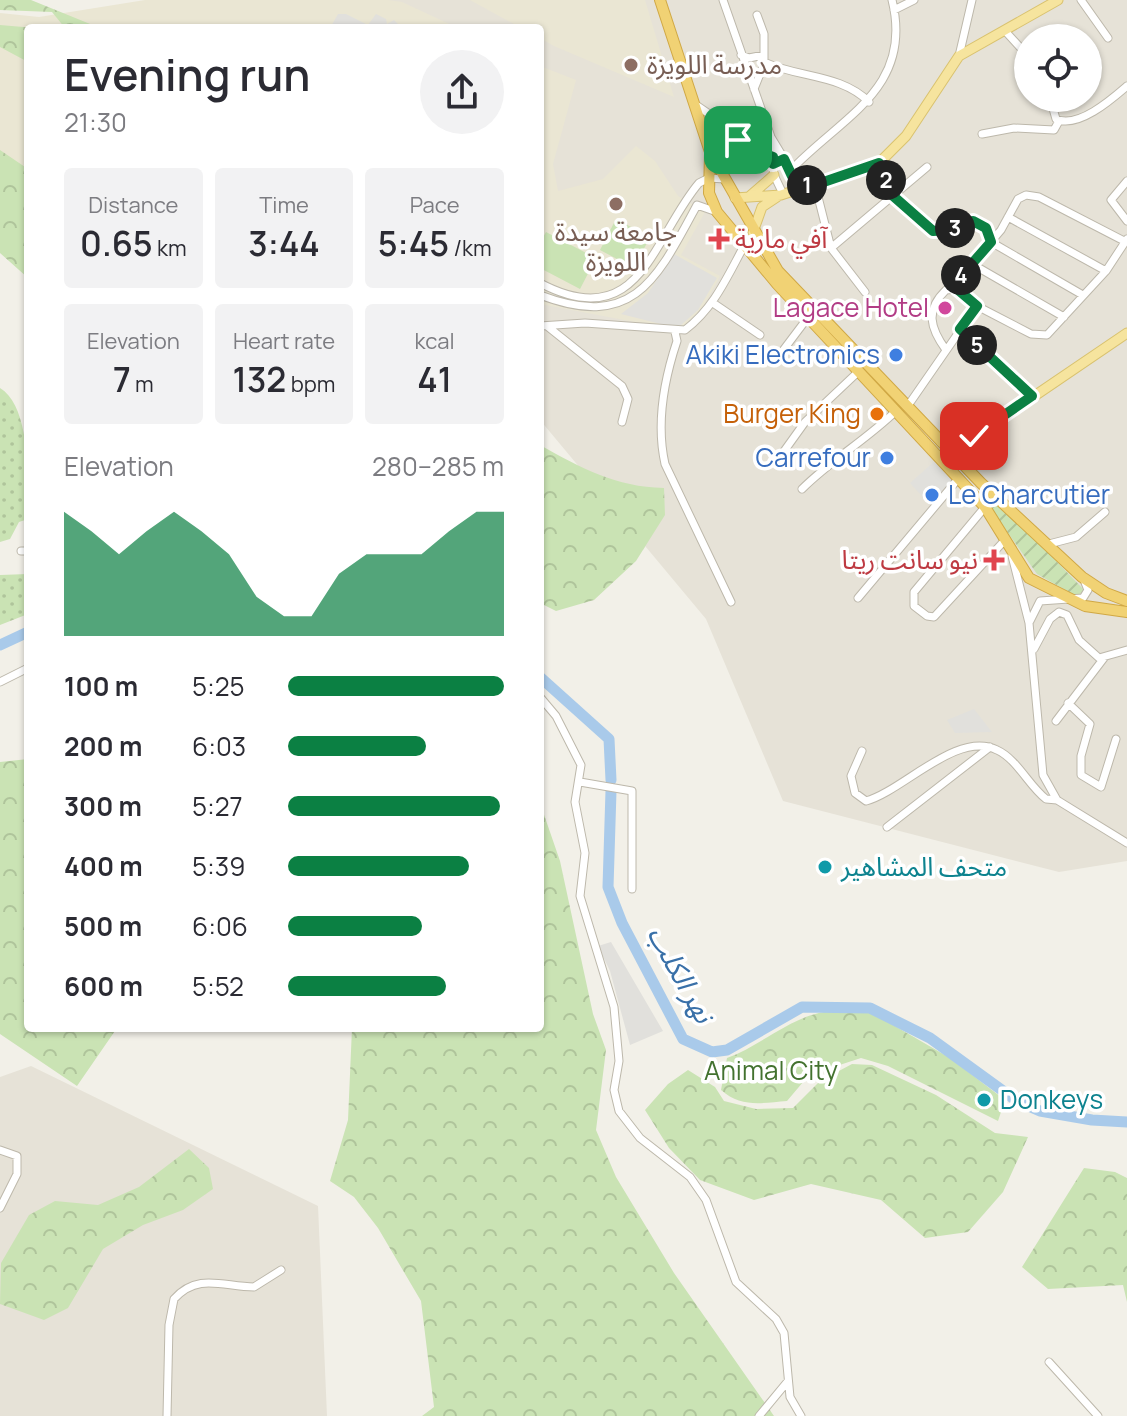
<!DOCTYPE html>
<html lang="en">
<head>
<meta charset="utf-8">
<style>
  body { margin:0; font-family:Manrope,"Noto Sans Arabic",sans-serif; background:#f2f2f3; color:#2b2b33; height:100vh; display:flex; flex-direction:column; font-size:30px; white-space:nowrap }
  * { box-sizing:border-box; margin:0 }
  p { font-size:26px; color:#7c7c81 }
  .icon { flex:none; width:44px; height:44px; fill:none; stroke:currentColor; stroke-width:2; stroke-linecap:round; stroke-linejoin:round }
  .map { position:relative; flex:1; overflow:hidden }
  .sheet { position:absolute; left:24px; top:24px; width:520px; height:1008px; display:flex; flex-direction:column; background:#fff; border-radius:8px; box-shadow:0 2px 6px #0004 }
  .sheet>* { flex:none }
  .fabs { position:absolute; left:1014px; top:24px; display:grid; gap:16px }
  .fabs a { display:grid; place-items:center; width:88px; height:88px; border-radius:50%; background:#fff; box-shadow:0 2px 6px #0004; font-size:40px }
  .pin { position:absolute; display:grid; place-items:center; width:68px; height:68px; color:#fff; margin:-34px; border-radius:16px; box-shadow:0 4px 12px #0006 }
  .km { position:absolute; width:40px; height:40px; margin:-20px; border-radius:50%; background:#222; color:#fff; font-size:22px; line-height:40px; text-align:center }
  .round { display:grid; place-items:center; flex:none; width:84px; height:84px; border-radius:42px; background:#f2f2f3 }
  .summary { display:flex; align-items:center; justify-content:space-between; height:136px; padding:0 40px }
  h1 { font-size:44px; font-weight:600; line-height:60px }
  .metrics { display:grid; grid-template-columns:repeat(3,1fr); gap:12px; height:136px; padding:8px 40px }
  .metrics div { display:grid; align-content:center; border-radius:8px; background:#f2f2f3; text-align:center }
  .metrics b { font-size:34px; font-weight:600 }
  .metrics small { font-size:22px; font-weight:400 }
  .metrics p { font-size:22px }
  .chart { height:224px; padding:16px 40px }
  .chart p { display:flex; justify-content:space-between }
  .chart svg { width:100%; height:144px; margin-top:8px; fill:#0b8043; opacity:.7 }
  ul { padding:0 40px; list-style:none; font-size:26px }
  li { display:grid; grid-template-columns:128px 96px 1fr; align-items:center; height:60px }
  li i { height:20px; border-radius:10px; background:#0b8043 }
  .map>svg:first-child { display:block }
</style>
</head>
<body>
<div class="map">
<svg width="1127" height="1416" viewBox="0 0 1127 1416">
  <defs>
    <pattern id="grass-dots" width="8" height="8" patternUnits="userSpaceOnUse" patternTransform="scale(2)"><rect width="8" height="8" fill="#cae3b4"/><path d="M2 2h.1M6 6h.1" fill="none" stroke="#afc49b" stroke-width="1.8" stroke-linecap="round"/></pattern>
    <pattern id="forest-crowns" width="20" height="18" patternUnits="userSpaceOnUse" patternTransform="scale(2)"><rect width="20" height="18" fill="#cae3b4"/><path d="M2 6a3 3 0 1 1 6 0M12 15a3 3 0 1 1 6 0" fill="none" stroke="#afc49b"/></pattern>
    <pattern id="garden-furrows" width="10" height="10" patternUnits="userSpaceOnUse" patternTransform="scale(2)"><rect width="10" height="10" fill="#cae3b4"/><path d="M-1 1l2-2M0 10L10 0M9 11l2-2" fill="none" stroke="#afc49b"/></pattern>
  </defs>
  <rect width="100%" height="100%" fill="#f2f0e8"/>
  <path fill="#e6e2d7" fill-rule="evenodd" d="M194,0H1127V861L1059,872L783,801L706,619L540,420V28H217ZM1028,38H1088V98H1028Z
    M31,1066L318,1206L327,1416H0V1077Z"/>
  <path fill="#eae6d3" d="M145,0H388L402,2L458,28H28V172L0,159V13L39,17Z
    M470,0H645L674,97L554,46L540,38V28H521Z
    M540,66L576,80L553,164L558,191L603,179L636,146L655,161L678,196L705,212L681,255L720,276L700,313L683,326L661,327L540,304Z"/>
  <path fill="url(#grass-dots)" d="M0,388C32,407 28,486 28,519L19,522L10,539L0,542Z
    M28,574V614L0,625V575Z"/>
  <path fill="url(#forest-crowns)" d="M0,0H31L100,28H65L52,12L0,10Z
    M0,25L35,28H28V62L0,47Z
    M0,150L28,169V278L0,253Z
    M540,445C581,468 616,487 664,488L665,515L636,561L594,600L556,611L540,603Z
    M28,759V1028H117L77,1086L0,1034V762Z
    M540,803L560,861L593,1014L606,1050L596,1130L616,1177L674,1273L774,1416H422L434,1407L421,1301L378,1228L354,1197L330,1181L348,1120L352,1028H540Z
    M869,1011L950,1058L1005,1100L998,1121L888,1066L861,1058L809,1075L787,1101C762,1103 741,1108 721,1090L727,1058C760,1046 789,1018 824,1012C838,1009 855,1011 869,1011Z
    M852,1064L872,1065L936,1095L995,1133L1028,1137L1003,1192L968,1232L925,1238L881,1200L811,1184L754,1200L700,1180L669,1148L645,1110L668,1084L688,1070L715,1087L724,1101L756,1109L793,1108L820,1081Z
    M189,1149L209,1168L213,1189L183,1210L143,1225L103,1249L68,1308L44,1320L0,1304L1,1263L29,1215L55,1201L98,1205L139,1187Z
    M1084,1168L1115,1172L1127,1178V1302L1123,1285L1048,1289L1022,1267Z"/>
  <path fill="url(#garden-furrows)" d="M982,496L1013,516L1085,591L1076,596L1037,574Z"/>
  <path fill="#cae3b4" d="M616,219L650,237L634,268L600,250Z
    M546,232L592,256L594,262L580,289L540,268V243Z"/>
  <path fill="#e1e0dc" d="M338,14H346L368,25L376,14L386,19L387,24L394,20L402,28H330Z
    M674,254L717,278L698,310L681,325L673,327L621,314L648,293Z
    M936,460L954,480L931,506L910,483Z
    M974,709L992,732L955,733L947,720Z
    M611,942L663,1031L630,1045L610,971L598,946Z"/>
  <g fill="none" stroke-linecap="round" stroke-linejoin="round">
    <path stroke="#a9caea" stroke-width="11" d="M0,645L28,632
      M540,677L609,739L611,780
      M611,791L608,887L622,923L683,1039L712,1052L727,1050L802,1007L870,1008L930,1038L1017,1101L1040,1111L1092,1120L1127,1122"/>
    <defs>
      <path id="minor" d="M723,0L771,137L791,170L792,191
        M1081,0L1108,38
        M894,10L914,0
        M757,15L764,34V55
        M1006,32L1028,56
        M741,55L749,58L764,55V62C799,78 841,74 869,102
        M959,56L972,0
        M754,89L762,69
        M1050,98L1056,119C1078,129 1112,99 1127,86
        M696,105L725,125L747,147L773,157
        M982,134L1014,128L1054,130L1059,121
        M771,139L774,175L783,194
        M879,163L892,195L933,231L978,222L986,228L991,242L1081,294
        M791,170C841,117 914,89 892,0
        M1127,181L1111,200L1127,221
        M815,185L831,248L927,167
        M1008,217L1106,271
        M831,248L865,292
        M972,264L1001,230L1018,199L1026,195L1039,197L1126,242
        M540,283C640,336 653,237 699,183L709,178L725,179
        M957,289V279L972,264L1064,317
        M540,295C634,331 657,279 697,205L717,212
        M713,303L760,335
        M540,326L585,323L685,330C714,308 727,277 744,246
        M547,326L622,386L628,399L622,422
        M960,329L1032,396
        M675,332L677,341C664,380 656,424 665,464L731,602
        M946,350C930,328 925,310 946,290L957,289L977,306
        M775,361L809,316
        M907,407L977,306L1031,334L1047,335L1106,271L1127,239
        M782,454L805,422L859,371
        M802,489C831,460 866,440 896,411
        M985,507L914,592V606L927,616L934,617L1005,540
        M1049,544L1076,537L1105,512
        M21,551H28
        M1012,556L1029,623L1043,775L1057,800L1127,843
        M858,598L958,479
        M1030,621L1040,601L1083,598L1088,590L1084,580
        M1034,649L1050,619L1059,612L1067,615L1079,640L1099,658L1127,650
        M0,682L28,668
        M540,697L556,716L581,765L575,802L585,853L580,896L614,1007L619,1061L614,1090L619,1111L640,1138L690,1177L706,1200L736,1282L776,1319L784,1333L790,1397L801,1416
        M1068,703L1090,724L1081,756V775L1101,787L1116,739
        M1056,721L1104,658
        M862,751L851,776L855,793L866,801C903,791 957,730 997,750C1017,759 1029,786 1046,799L1057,800
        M580,782L632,791V889
        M887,827L990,747
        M0,1150L17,1156V1174L0,1208
        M1049,1362L1098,1416
        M167,1416L169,1325L174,1299C198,1272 224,1287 254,1287L281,1270
        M759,1416L788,1381"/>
      <path id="major" d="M792,176L809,187
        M750,196L774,175
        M735,198L781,195L879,163L906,136L959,56L1058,0
        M753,232L762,207L777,197
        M941,442L973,436
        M958,461L963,448L977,435L1127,333"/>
      <path id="highway" d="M660,0L710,152L778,271L981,483L1082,577L1106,593L1127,601
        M710,154L709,193L717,212L777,284L985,507L1029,578L1085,606L1127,612"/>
    </defs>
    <use href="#minor" stroke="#bdb8ab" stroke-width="9"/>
    <use href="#major" stroke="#d9c26f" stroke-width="11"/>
    <use href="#highway" stroke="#d0a845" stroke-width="12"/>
    <use href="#minor" stroke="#fff" stroke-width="7"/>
    <use href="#major" stroke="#f6e49e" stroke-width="9"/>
    <use href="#highway" stroke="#f1d274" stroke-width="10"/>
  </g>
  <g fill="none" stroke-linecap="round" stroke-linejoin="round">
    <defs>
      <path id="route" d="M738,140L747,147L773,157V164L784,159L792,176L809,187L879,163L892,195L933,231L948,230L973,221L986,228L991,242L955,283L957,289L977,306L960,329L1032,396L974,436"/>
    </defs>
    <use href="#route" stroke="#fff" stroke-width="16"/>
    <use href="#route" stroke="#0b8043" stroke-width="10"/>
  </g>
  <g fill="#8d6e63" stroke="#fff" stroke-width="3">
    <circle cx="631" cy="65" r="8"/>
    <circle cx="616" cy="204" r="8"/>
  </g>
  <g fill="#e0444e" stroke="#fff" stroke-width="3">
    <path d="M715 227h8v8h8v8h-8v8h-8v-8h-8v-8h8z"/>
    <path d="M990 548h8v8h8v8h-8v8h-8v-8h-8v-8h8z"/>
  </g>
  <circle fill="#d1479c" stroke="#fff" stroke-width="3" cx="945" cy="308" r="8"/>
  <g fill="#3f7fe0" stroke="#fff" stroke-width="3">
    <circle cx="896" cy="355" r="8"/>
    <circle cx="887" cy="458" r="8"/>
    <circle cx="932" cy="495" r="8"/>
  </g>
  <circle fill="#e8710a" stroke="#fff" stroke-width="3" cx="877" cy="414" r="8"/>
  <g fill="#0f9aa8" stroke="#fff" stroke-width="3">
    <circle cx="825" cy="867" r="8"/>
    <circle cx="984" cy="1100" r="8"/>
  </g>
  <g text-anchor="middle" stroke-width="7" stroke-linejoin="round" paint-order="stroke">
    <g font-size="26" fill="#785e54" stroke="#fff" text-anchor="start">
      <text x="647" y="74">مدرسة اللويزة</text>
      <text x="616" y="241" text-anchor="middle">جامعة سيدة<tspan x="616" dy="30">اللويزة</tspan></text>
    </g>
    <g font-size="26" fill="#be3a42" stroke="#fff" text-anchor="start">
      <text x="735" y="248">آفي مارية</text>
      <text x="978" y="569" text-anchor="end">نيو سانت ريتا</text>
    </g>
    <g font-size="26" fill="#b23c85" stroke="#fff" text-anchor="end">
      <text x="929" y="317">Lagace Hotel</text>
    </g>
    <g font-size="26" fill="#366cbe" stroke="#fff" text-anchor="end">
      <text x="880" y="364">Akiki Electronics</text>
      <text x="871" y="467">Carrefour</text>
      <text x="948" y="504" text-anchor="start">Le Charcutier</text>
    </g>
    <g font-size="26" fill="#c56008" stroke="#fff" text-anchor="end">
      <text x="861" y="423">Burger King</text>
    </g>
    <g font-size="26" fill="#0d838f" stroke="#fff" text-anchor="start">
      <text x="841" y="876">متحف المشاهير</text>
      <text x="1000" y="1109">Donkeys</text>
    </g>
    <g font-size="26" fill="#43722f" stroke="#fff">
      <text x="771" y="1080">Animal City</text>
    </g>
    <g font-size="28" font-style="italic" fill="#3970a8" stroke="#fff">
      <text transform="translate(681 974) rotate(61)" y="10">نهر الكلب</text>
    </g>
  </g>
</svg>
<div class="fabs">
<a><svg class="icon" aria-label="locate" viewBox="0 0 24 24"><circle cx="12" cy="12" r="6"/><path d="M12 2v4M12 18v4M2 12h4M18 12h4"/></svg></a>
</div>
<div class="pin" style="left:738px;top:140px;background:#1e9e55"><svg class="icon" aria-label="arrive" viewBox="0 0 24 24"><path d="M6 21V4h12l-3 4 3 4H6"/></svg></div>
<div class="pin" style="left:974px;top:436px;background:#d93025"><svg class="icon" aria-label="check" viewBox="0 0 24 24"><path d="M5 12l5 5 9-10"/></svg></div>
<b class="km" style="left:807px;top:185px">1</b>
<b class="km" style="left:886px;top:180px">2</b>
<b class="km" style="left:955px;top:228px">3</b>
<b class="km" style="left:961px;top:275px">4</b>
<b class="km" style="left:977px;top:345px">5</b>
<section class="sheet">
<div class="summary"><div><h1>Evening run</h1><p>21:30</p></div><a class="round"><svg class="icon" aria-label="share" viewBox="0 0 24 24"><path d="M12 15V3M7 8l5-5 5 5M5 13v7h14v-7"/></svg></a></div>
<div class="metrics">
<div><p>Distance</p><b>0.65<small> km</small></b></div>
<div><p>Time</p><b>3:44</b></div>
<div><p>Pace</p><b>5:45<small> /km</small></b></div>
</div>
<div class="metrics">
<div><p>Elevation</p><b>7<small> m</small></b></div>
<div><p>Heart rate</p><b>132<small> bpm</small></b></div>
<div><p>kcal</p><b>41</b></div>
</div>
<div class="chart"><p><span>Elevation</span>280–285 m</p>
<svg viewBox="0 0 160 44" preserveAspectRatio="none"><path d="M0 44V6L10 12L20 19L30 12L40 6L50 12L60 19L70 32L80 38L90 38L100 25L110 19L120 19L130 19L140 12L150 6L160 6V44z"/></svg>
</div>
<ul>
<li><b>100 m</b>5:25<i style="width:100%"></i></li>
<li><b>200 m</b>6:03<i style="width:64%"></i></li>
<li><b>300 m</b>5:27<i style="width:98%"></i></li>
<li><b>400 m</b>5:39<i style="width:84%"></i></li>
<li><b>500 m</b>6:06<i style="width:62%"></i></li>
<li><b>600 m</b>5:52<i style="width:73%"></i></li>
</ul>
</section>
</div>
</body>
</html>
